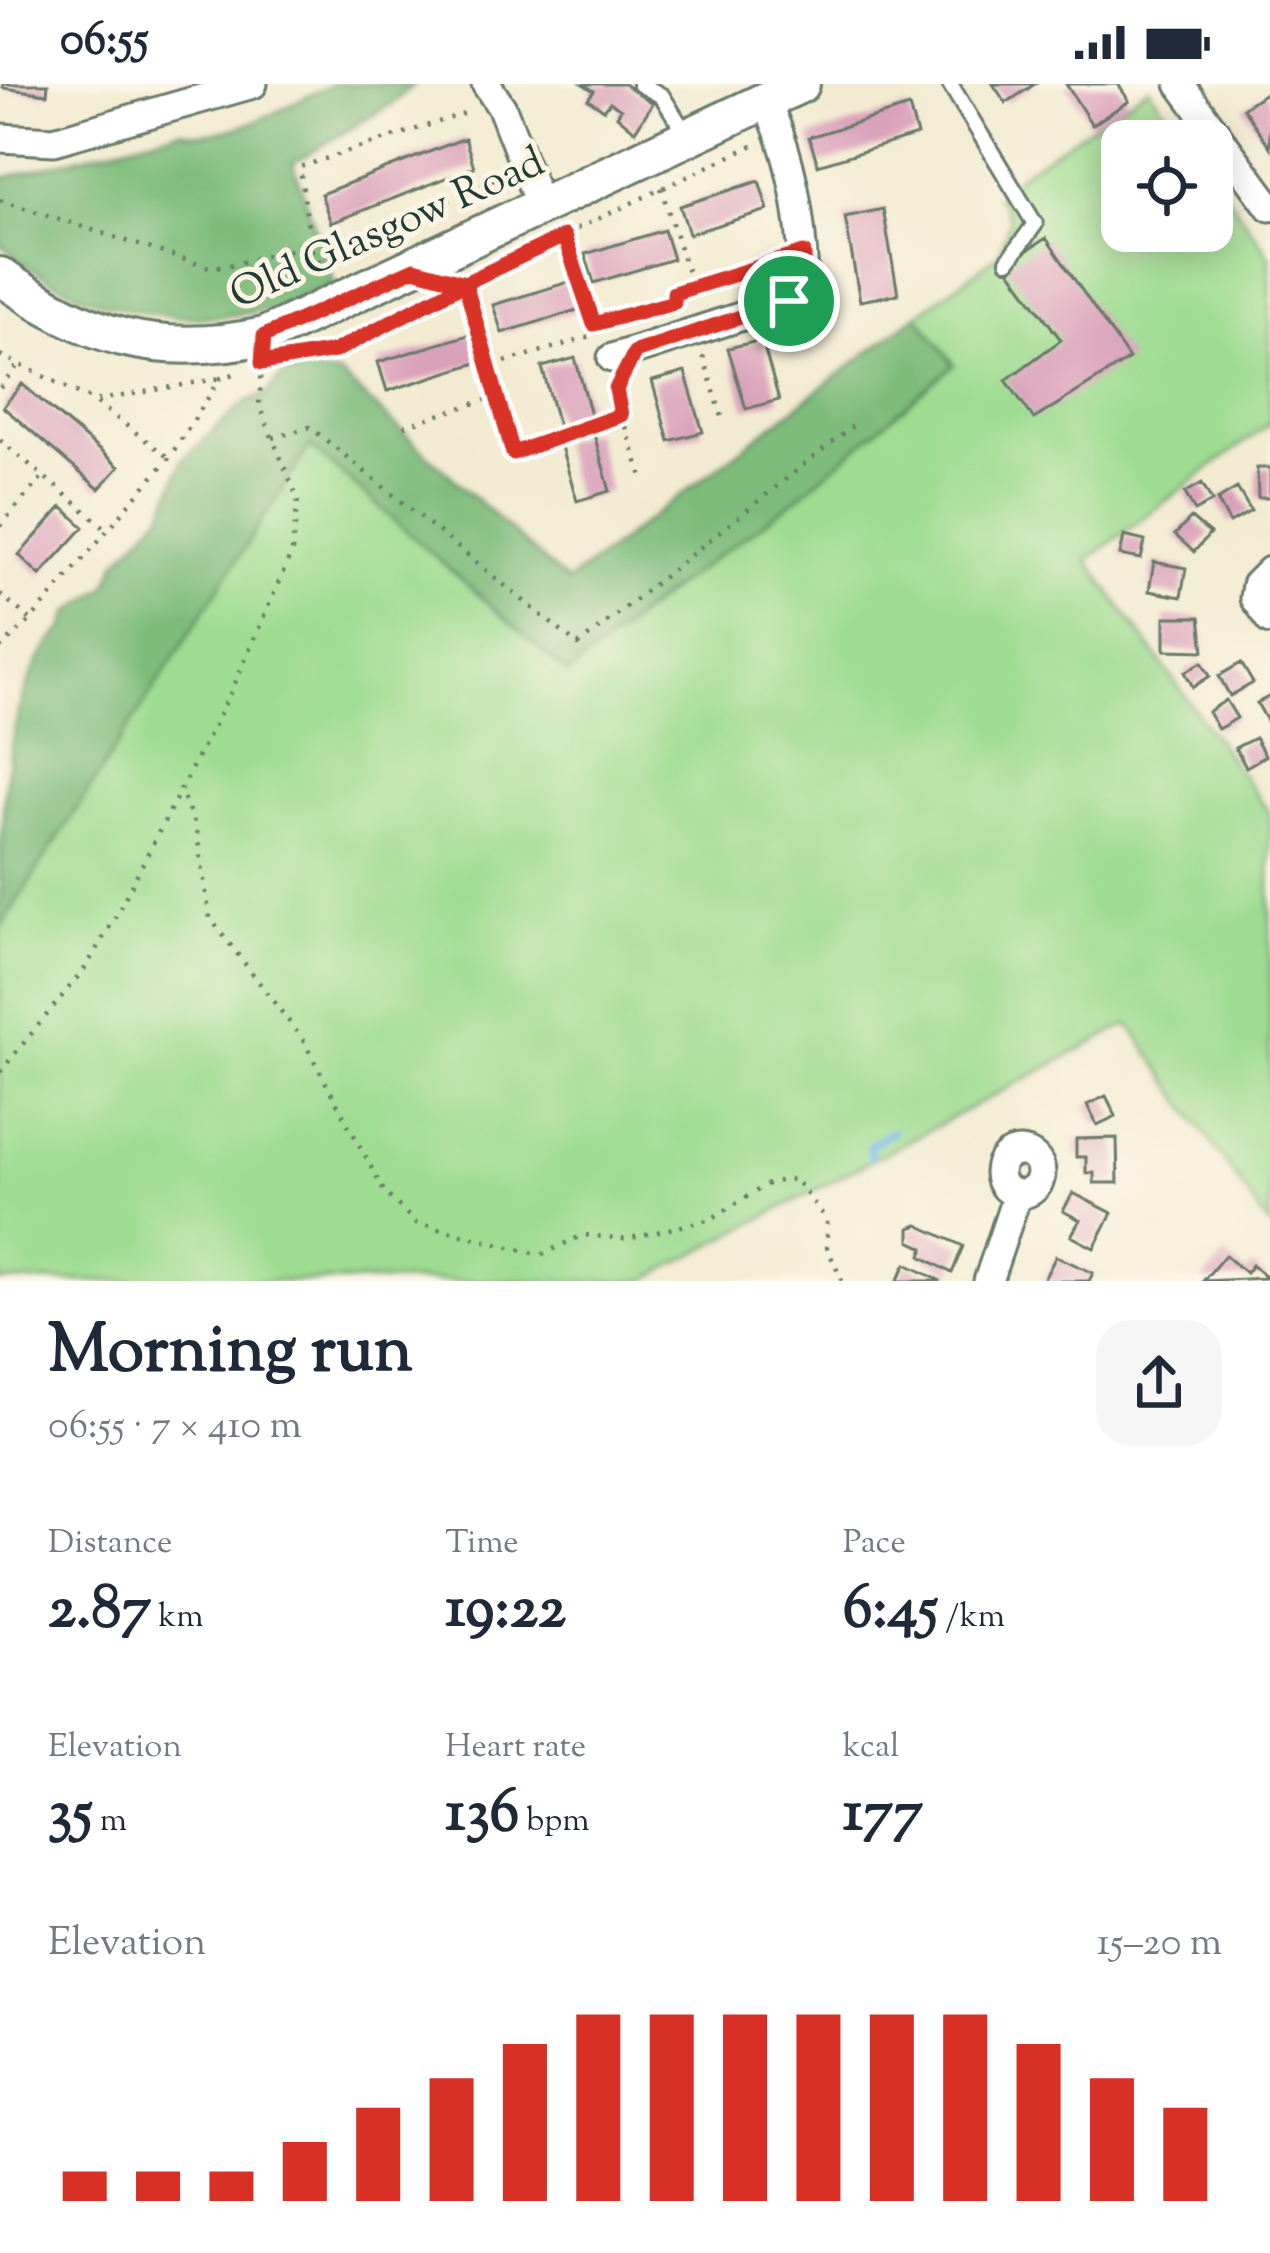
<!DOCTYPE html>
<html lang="en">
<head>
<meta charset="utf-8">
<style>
  body { margin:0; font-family:"Sorts Mill Goudy",serif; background:#f6f6f7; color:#1f2937; height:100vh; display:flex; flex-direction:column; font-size:45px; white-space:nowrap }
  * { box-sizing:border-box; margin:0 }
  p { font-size:39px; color:#747a83 }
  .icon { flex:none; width:66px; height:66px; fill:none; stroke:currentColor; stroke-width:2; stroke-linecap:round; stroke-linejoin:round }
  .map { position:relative; height:1197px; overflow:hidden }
  .sheet { display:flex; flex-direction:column; background:#fff; flex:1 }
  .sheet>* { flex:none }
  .tools { position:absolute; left:1101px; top:36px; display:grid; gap:24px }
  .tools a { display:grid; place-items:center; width:132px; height:132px; border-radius:24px; background:#fff; box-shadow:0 6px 30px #0003; font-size:60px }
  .pin { position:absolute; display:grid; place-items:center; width:102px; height:102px; color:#fff; margin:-51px; border:6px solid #fff; border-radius:50%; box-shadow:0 3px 12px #0007 }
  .round { display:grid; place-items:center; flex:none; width:126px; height:126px; border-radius:36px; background:#f6f6f7 }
  .summary { display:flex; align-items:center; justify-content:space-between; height:204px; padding:0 48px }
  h1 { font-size:66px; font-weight:700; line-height:90px }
  .stats { display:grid; grid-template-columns:repeat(3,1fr); gap:18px; height:204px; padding:12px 48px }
  .stats div { display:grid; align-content:center }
  .stats b { font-size:60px; font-weight:700 }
  .stats small { font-size:33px; font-weight:400 }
  .stats p { font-size:33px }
  .chart { height:336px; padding:24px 48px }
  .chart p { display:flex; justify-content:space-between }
  .chart svg { width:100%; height:216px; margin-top:12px; stroke:#d93025; stroke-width:6 }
  .status { display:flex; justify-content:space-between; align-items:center; height:84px; padding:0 60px; background:#fff; direction:ltr }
  .status svg { height:33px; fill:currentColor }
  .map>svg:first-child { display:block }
</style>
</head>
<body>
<div class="status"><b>06:55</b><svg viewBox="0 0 49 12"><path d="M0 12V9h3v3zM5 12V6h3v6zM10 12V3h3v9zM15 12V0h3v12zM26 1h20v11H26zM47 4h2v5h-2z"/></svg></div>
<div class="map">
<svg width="1270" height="1197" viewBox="0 0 1270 1197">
  <rect width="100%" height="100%" fill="#fcf5e5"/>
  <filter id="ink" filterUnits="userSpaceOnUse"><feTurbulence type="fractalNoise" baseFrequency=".00833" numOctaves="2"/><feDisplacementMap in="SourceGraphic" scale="24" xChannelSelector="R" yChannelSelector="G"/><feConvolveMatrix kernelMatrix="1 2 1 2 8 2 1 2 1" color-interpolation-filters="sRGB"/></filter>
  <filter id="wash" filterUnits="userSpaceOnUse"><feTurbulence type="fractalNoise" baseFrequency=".004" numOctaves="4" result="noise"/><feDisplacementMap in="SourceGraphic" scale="48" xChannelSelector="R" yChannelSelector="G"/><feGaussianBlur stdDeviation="2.7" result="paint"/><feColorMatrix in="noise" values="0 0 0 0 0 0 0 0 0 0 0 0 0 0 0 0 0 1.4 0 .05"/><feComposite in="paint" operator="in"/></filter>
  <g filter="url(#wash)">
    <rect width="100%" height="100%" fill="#f2ebd1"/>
    <path fill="#9edc91" stroke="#5e8c62" stroke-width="3" d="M1149,4L1187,57H1122V147H1212V91L1270,172V339L1087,476L1270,730V1143L1129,940L643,1197H0V844L310,361L568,589L954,280L917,231L998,171L1010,135L997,112L1020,90Z"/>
    <path fill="#7ebc7b" stroke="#4e7c58" stroke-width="3" d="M332,0H414L393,19L293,79L334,199C312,208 288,221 264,226C173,246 68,223 0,160V95L181,46C226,62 291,19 332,0Z
      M917,231L954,281L786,423L666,509L568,590L310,362L0,844C0,751 0,602 65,543L69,529L107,502L117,478L164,427L183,375L244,319L267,310L287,286L340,291L567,498Z"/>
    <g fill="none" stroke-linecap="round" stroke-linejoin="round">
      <path stroke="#68b3e1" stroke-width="8" d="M871,1074L870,1061L892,1048"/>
    </g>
    <g id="blocks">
      <path fill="#daa1bb" d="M3,0H48L47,10L3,4Z
        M583,0H624L653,19L635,47L617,32L621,25L610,18L604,26L588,15L594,7Z
        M993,0H1035L1006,19Z
        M1066,0H1118L1129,17L1092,41Z
        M1265,9L1270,16V63L1243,24Z
        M909,23L917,51L818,81L809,53Z
        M465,54L474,83L331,139L321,110Z
        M759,97L768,126L689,150L680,122Z
        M883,125L898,210L860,217L845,133Z
        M664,146L673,175L594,199L585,170Z
        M1046,154L1129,275L1034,335L1006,296L1061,256L1006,181Z
        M572,197L581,225L502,249L493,221Z
        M478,248L486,276L387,307L378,278Z
        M762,256L779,316L746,325L728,264Z
        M575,274L592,334L559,344L542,283Z
        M685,288L703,348L669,357L652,297Z
        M22,300L119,383L99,405L3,323Z
        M593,347L610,407L577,417L559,356Z
        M1257,384H1270V414H1258Z
        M1202,399L1212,417L1195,427L1185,409Z
        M1237,404L1251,427L1230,439L1217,416Z
        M62,423L84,443L40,491L19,471Z
        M1191,434L1210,450L1194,468L1175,451Z
        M1124,452L1145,457L1141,475L1120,471Z
        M1154,478L1186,484L1181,513L1149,507Z
        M1165,533H1200L1204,567L1165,566Z
        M1202,578L1210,592L1193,603L1185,588Z
        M1241,579L1253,599L1230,612L1219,592Z
        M1270,612V642L1257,619Z
        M1226,616L1237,634L1218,645L1208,628Z
        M1255,654L1265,672L1246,683L1235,664Z
        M1106,1012L1116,1032L1097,1041L1087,1021Z
        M1117,1054L1118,1099H1094V1089H1086V1073H1076V1055Z
        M1073,1109L1112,1129L1094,1164L1071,1152L1080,1136L1063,1127Z
        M918,1141L963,1162L952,1189L921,1172L924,1164L910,1157V1144Z
        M1225,1171L1246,1189L1252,1181L1267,1194L1203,1197Z
        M1056,1172L1093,1189L1089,1197H1043Z
        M906,1180L941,1197H897Z"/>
    </g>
  </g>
  <g filter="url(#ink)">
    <use href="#blocks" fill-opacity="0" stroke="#697a6b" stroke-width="3"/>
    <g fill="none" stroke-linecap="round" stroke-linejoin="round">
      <defs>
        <path id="service" d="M640,0L662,12L687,52
          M950,0L1035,140L1008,177"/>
        <path id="minor" d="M486,0L502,24L541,124
          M1180,0L1270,123
          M0,54L54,57L253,0
          M612,274L789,217L804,203C803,142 793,71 765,16
          M1270,487L1256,501L1254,514L1270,536
          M999 1089a21 21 0 1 1 42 0a21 21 0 1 1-42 0Z
          M988,1197L1017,1111"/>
        <path id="tertiary" d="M0,192C87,253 156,275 264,252L801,0"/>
      </defs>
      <use href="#service" stroke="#697a6b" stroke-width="20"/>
      <use href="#minor" stroke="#697a6b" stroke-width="33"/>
      <use href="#tertiary" stroke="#697a6b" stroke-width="42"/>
      <path stroke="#697a6b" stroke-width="4.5" stroke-dasharray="3 9" stroke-linecap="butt" d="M661,104L692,202
        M0,116L204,182C242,186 272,162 311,165L320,177L500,92
        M311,165L300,83L472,27
        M462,198L491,282
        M594,240L564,151L756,60
        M0,271L95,317L221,294
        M703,272L722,333
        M292,274L335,267L564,151
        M0,304L19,280
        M499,313L513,369L621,331L619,299
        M97,319L169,374
        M621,331L643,395
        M404,342L498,312L491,282L597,251L594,240L674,218V209L776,177
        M273,354L310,343L578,561L855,340
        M0,356L108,446
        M0,442L43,392
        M0,510L31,536
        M0,564L31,536L169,374L221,294L241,288
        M179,703L196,744L210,834L303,956L385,1109L416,1139L541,1171L583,1151L627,1155L711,1135L771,1098L795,1095L827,1136V1163L842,1197
        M0,988L86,883L114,835L232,606L292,468L298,415L259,322L262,283"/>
      <use href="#service" stroke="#fff" stroke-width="14"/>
      <use href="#minor" stroke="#fff" stroke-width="27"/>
      <use href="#tertiary" stroke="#fff" stroke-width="36"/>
    </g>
  </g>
  <g fill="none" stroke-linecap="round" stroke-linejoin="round" filter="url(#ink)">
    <defs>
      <path id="route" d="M789,217L804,203V169L674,209V218L594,240L564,152L465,199L414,185L264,252L262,279L335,267L465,199L513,369L621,331L616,305L635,268L789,217"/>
    </defs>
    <use href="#route" stroke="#fff" stroke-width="24"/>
    <use href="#route" stroke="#d93025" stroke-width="15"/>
  </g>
  <g text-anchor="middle" stroke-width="10" stroke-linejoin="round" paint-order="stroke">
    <g font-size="42" fill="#1f3d34" stroke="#fcf5e5">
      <text transform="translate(386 142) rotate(-24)" y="15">Old Glasgow Road</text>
    </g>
  </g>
</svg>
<div class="tools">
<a><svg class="icon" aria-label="locate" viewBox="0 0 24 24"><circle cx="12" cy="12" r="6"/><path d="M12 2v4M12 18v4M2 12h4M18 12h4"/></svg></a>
</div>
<div class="pin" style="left:789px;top:217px;background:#1e9e55"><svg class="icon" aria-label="arrive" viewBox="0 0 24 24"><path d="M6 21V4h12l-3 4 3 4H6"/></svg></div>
</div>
<section class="sheet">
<div class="summary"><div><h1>Morning run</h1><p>06:55 · 7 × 410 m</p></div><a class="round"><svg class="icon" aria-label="share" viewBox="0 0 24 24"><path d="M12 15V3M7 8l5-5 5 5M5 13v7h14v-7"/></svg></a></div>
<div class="stats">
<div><p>Distance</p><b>2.87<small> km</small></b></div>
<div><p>Time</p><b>19:22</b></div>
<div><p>Pace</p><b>6:45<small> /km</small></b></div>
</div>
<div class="stats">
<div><p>Elevation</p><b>35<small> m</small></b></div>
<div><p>Heart rate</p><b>136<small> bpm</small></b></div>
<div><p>kcal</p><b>177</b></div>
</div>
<div class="chart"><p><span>Elevation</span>15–20 m</p>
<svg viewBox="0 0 160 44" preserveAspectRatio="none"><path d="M5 44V38M15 44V38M25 44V38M35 44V32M45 44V25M55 44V19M65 44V12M75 44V6M85 44V6M95 44V6M105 44V6M115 44V6M125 44V6M135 44V12M145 44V19M155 44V25"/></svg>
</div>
</section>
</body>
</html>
